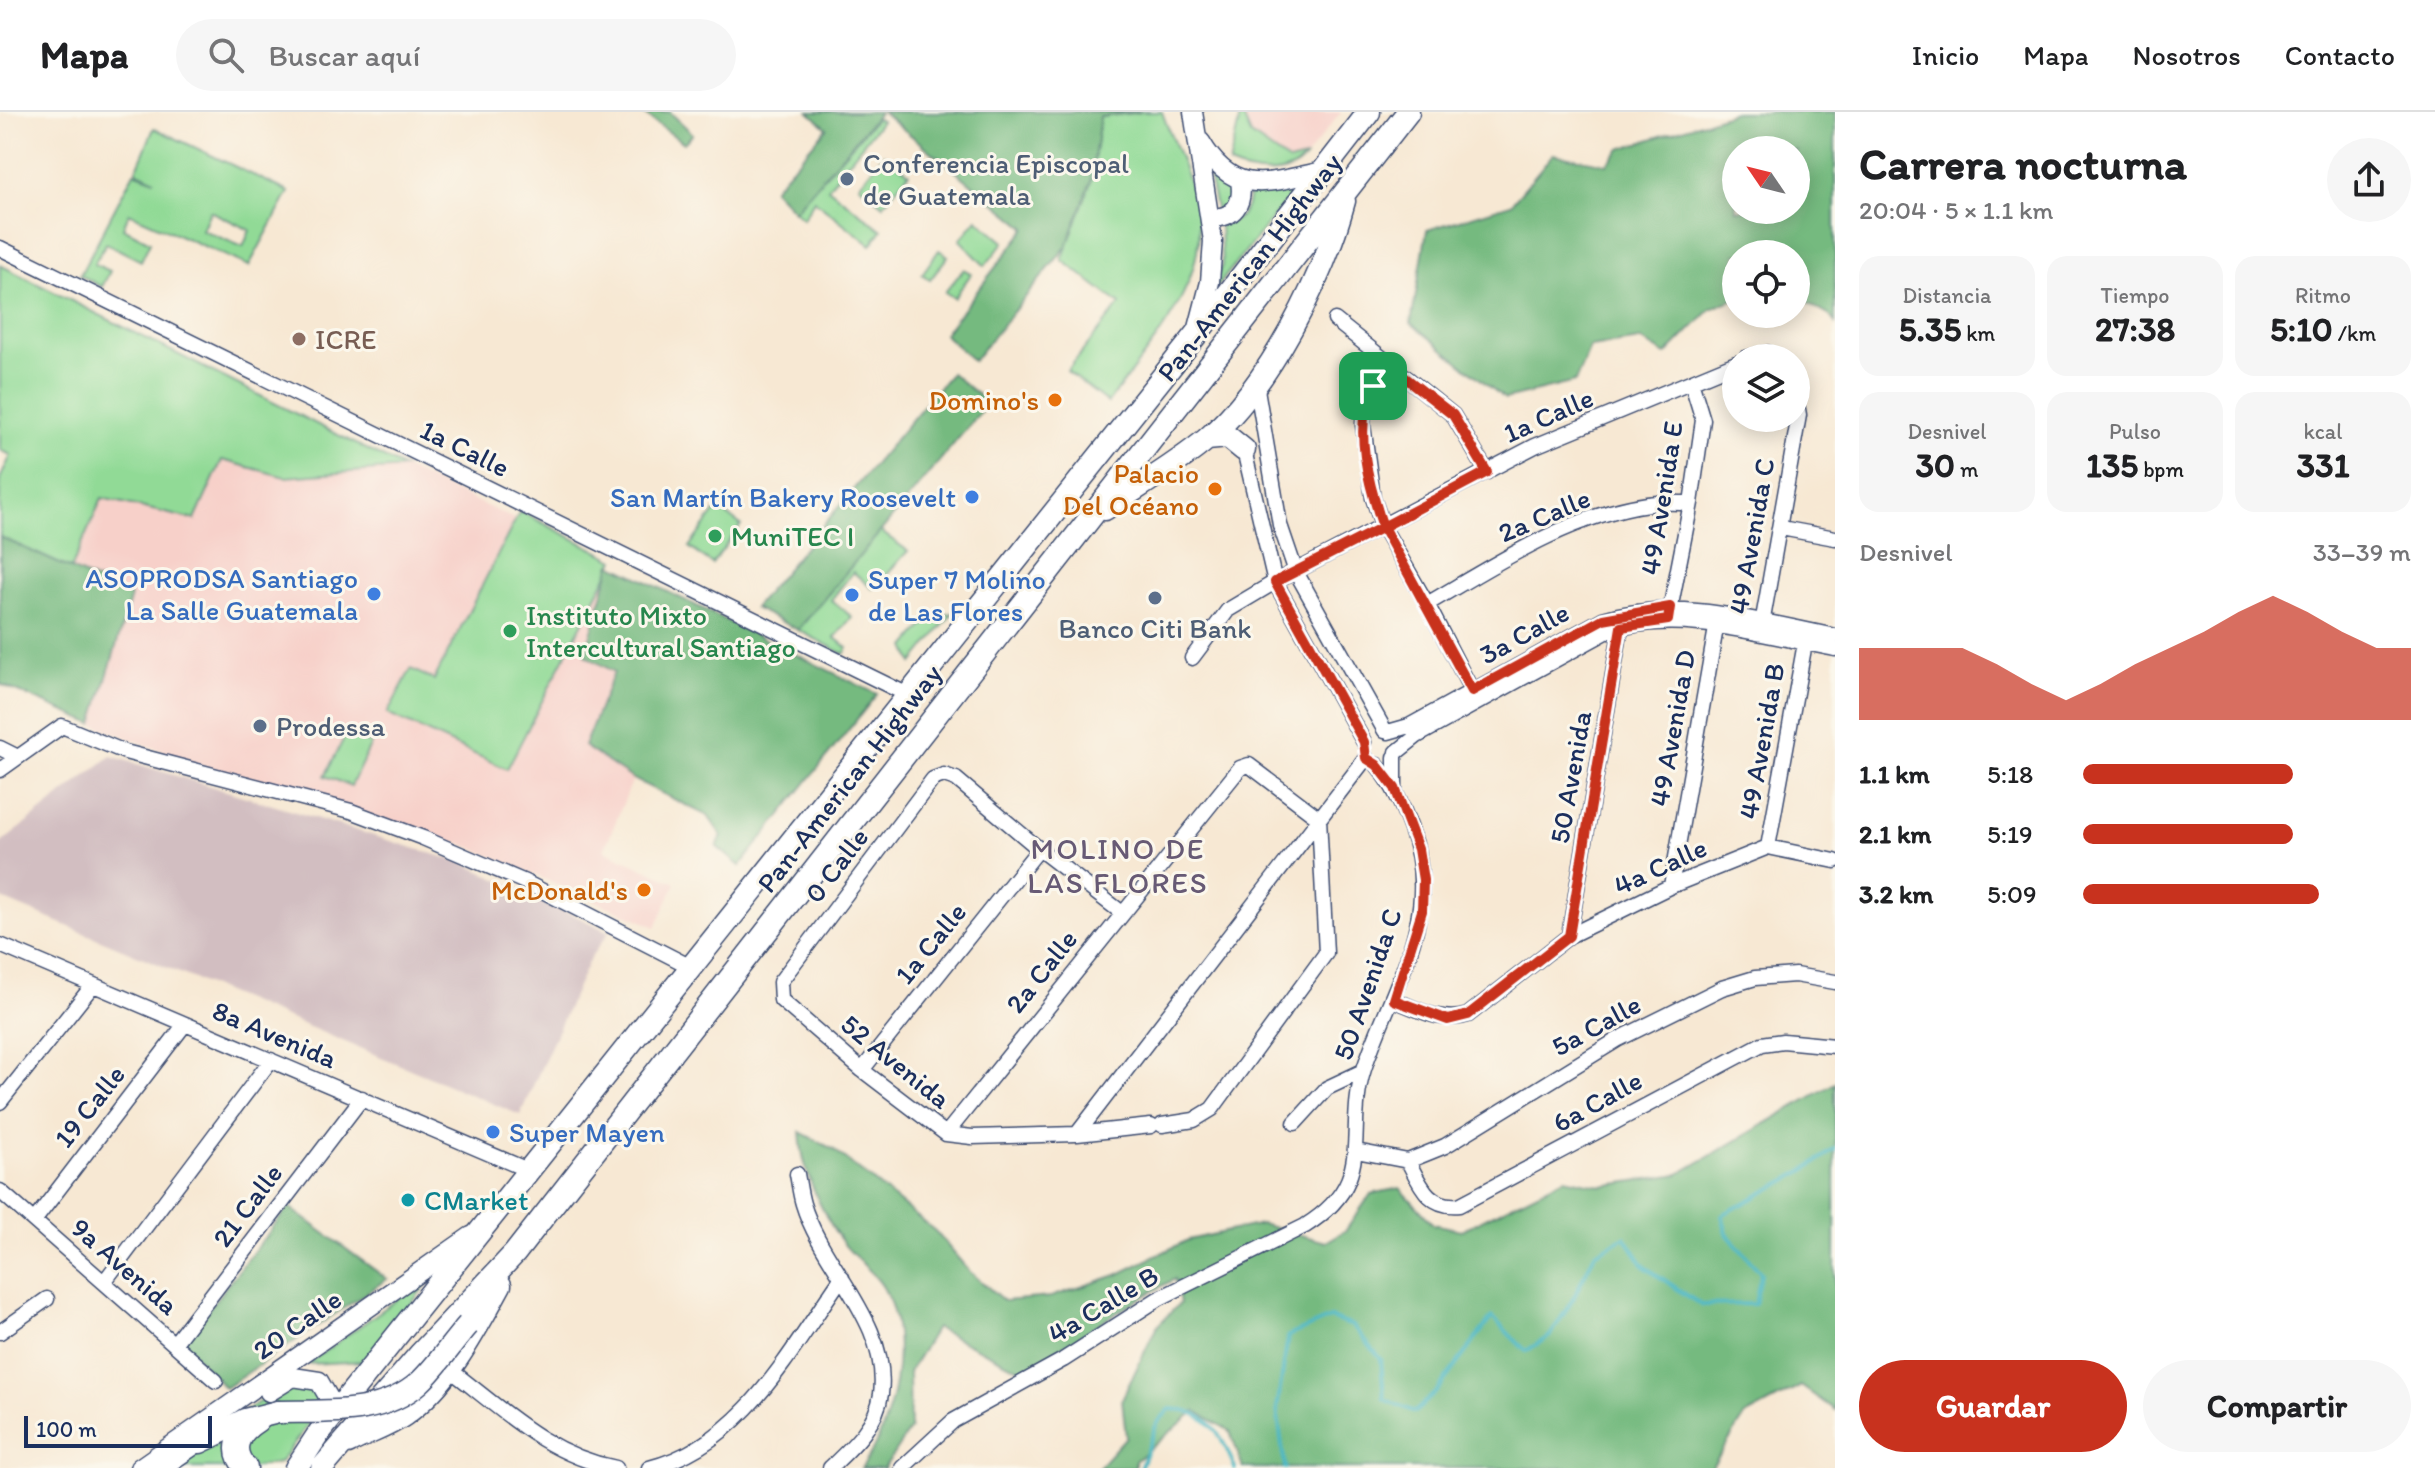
<!DOCTYPE html>
<html lang="es">
<head>
<meta charset="utf-8">
<style>
  body { margin:0; font-family:Itim,sans-serif; background:#f6f6f6; color:#202124; height:100vh; display:flex; flex-direction:column; font-size:30px; white-space:nowrap }
  * { box-sizing:border-box; margin:0 }
  p { font-size:26px; color:#757577 }
  .icon { flex:none; width:44px; height:44px; fill:none; stroke:currentColor; stroke-width:2; stroke-linecap:round; stroke-linejoin:round }
  .map { position:relative; flex:1; overflow:hidden }
  .side { display:flex; flex-direction:column; background:#fff; width:600px }
  .side>* { flex:none }
  .needle { width:52px; rotate:305deg }
  .buttons { position:absolute; left:1722px; top:24px; display:grid; gap:16px }
  .buttons a { display:grid; place-items:center; width:88px; height:88px; border-radius:50%; background:#fff; box-shadow:0 4px 20px #0003; font-size:40px }
  .scale { position:absolute; left:24px; bottom:20px; width:188px; box-sizing:border-box; padding-left:8px; border:4px solid #1b2f5e; border-top:0; font-size:22px; line-height:28px; white-space:nowrap; color:#1b2f5e; -webkit-text-stroke:6px #fbf7ec; paint-order:stroke }
  .pin { position:absolute; display:grid; place-items:center; width:68px; height:68px; color:#fff; margin:-34px; border-radius:16px; box-shadow:0 4px 12px #0006 }
  .round { display:grid; place-items:center; flex:none; width:84px; height:84px; border-radius:42px; background:#f6f6f6 }
  .headline { display:flex; align-items:center; justify-content:space-between; height:136px; padding:0 24px }
  h1 { font-size:44px; font-weight:800; line-height:60px }
  .figures { display:grid; grid-template-columns:repeat(3,1fr); gap:12px; height:136px; padding:8px 24px }
  .figures div { display:grid; align-content:center; border-radius:20px; background:#f6f6f6; text-align:center }
  .figures b { font-size:34px; font-weight:800 }
  .figures small { font-size:22px; font-weight:400 }
  .figures p { font-size:22px }
  .chart { height:224px; padding:16px 24px }
  .chart p { display:flex; justify-content:space-between }
  .chart svg { width:100%; height:144px; margin-top:8px; fill:#c8321e; opacity:.7 }
  .primary-button { display:flex; gap:16px; margin-top:auto; padding:16px 24px }
  .primary-button a { flex:1; height:92px; border-radius:48px; background:#c8321e; color:#fff; font-size:32px; font-weight:800; line-height:92px; text-align:center }
  .primary-button a+a { background:#f6f6f6; color:#202124 }
  ul { padding:0 24px; list-style:none; font-size:26px }
  li { display:grid; grid-template-columns:128px 96px 1fr; align-items:center; height:60px }
  li i { height:20px; border-radius:10px; background:#c8321e }
  header { display:flex; align-items:center; gap:48px; box-sizing:border-box; height:112px; padding:0 40px; background:#fff; border-bottom:2px solid #e0e0e0 }
  header strong { font-size:38px }
  nav { display:flex; gap:44px; margin-inline-start:auto; font-size:28px }
  .search { width:560px; height:72px; background:#f6f6f6; display:flex; align-items:center; gap:20px; box-sizing:border-box; padding:0 28px; border-radius:44px; color:#757577; font-size:30px }
  main { display:flex; flex:1; min-height:0 }
  .map>svg:first-child { display:block }
</style>
</head>
<body>
<header>
<strong>Mapa</strong>
<div class="search"><svg class="icon" aria-label="search" viewBox="0 0 24 24"><circle cx="10" cy="10" r="6"/><path d="M15 15l6 6"/></svg>Buscar aquí</div>
<nav><a>Inicio</a><a>Mapa</a><a>Nosotros</a><a>Contacto</a></nav>
</header>
<main>
<div class="map">
<svg width="1835" height="1356" viewBox="0 0 1835 1356">
  <rect width="100%" height="100%" fill="#fbf7ec"/>
  <filter id="ink" filterUnits="userSpaceOnUse"><feTurbulence type="fractalNoise" baseFrequency=".0125" numOctaves="2"/><feDisplacementMap in="SourceGraphic" scale="16" xChannelSelector="R" yChannelSelector="G"/><feConvolveMatrix kernelMatrix="1 2 1 2 8 2 1 2 1" color-interpolation-filters="sRGB"/></filter>
  <filter id="wash" filterUnits="userSpaceOnUse"><feTurbulence type="fractalNoise" baseFrequency=".006" numOctaves="4" result="noise"/><feDisplacementMap in="SourceGraphic" scale="32" xChannelSelector="R" yChannelSelector="G"/><feGaussianBlur stdDeviation="1.8" result="paint"/><feColorMatrix in="noise" values="0 0 0 0 0 0 0 0 0 0 0 0 0 0 0 0 0 1.4 0 .05"/><feComposite in="paint" operator="in"/></filter>
  <g filter="url(#wash)">
    <rect width="100%" height="100%" fill="#f7e8d3"/>
    <path fill="#f7d0c9" d="M1243,0H1341L1305,46L1295,51H1289L1251,23Z
      M221,348L285,365L404,356L611,452L614,559L584,633L633,667L604,738L676,771L656,815L470,735L193,651L93,612L131,484L71,457L102,386L195,408Z"/>
    <path fill="#d2bec1" d="M111,644L463,751L609,820L590,846L520,1003L0,786V732Z"/>
    <path fill="#91da96" stroke="#56847a" stroke-width="2" fill-rule="evenodd" d="M1141,0H1162C1173,31 1194,74 1198,106C1206,177 1147,237 1108,291L1067,259L1120,192L1062,148L1091,69L1100,5Z
      M1241,0L1251,23L1289,50L1305,46C1287,68 1252,63 1229,53Z
      M876,6L881,9L828,76L882,118L871,133L814,88L803,107L794,99Z
      M154,16L289,80L249,154L129,101L123,116L150,130L141,149L106,131L94,152L110,159L102,175L80,163L134,60L155,68L136,59ZM210,99L250,118L243,135L202,118Z
      M884,42L909,61L883,93L859,73Z
      M1209,63L1237,80L1238,87L1217,101Z
      M1306,65L1211,182L1222,153L1220,113C1239,110 1248,100 1249,81Z
      M977,107L1004,130L985,154L960,128Z
      M939,138L948,144L930,168L922,162Z
      M0,153L404,356L285,365L222,348L195,408L102,386L71,457L0,425V367L11,343L0,338Z
      M964,157L971,162L954,186L945,180Z
      M718,396L741,413L712,452L689,435Z
      M520,399L615,448L507,657L387,602L411,557L434,568Z
      M880,419L908,439L873,477L853,460L831,488L852,505L835,526L848,536L844,542L798,518Z
      M953,501L913,551L906,535L931,505Z
      M347,620L371,632L351,674L325,664Z
      M438,1158L366,1249L307,1252Z
      M283,1274L313,1277L318,1284L319,1294L235,1306Z
      M275,1309H311L279,1351L249,1356H175L205,1337Z"/>
    <path fill="#74ba7f" stroke="#48746e" stroke-width="2" fill-rule="evenodd" d="M641,0H670L693,22L684,31Z
      M809,0H880L794,99L773,77L827,16Z
      M882,0H1141L1100,5L1091,69L1067,134L973,249L944,222L1026,116Z
      M1735,0H1835V211L1830,204L1796,184V142H1736V186L1711,197L1666,243L1641,228L1590,235L1575,270L1505,287L1411,211L1427,118L1511,92L1553,42L1607,52L1620,37ZM1736,38H1796V98H1736Z
      M951,261L988,291L798,518L754,496Z
      M0,425L131,484L93,612L0,572Z
      M611,452L877,582L740,754L717,735L722,724L708,704L633,667L584,634L614,560L585,543Z
      M1835,971V1298L1801,1274L1745,1304L1711,1356H1243L1230,1319L1195,1299L1135,1349V1356H1098L1126,1325L1122,1287L1157,1214L1180,1191L1175,1167C1122,1194 1075,1230 1023,1259L936,1216L909,1260L910,1317L884,1356H861C894,1312 912,1227 884,1177C875,1160 855,1147 843,1131C821,1100 801,1057 800,1020L833,1037L935,1119L969,1159L1004,1189L1051,1185L1117,1163L1188,1128L1261,1112L1326,1130L1346,1118L1371,1082L1400,1076L1433,1112L1462,1118L1565,1066L1602,1074L1679,1062Z
      M289,1095L387,1167L225,1276L182,1230Z"/>
    <g fill="none" stroke-linecap="round" stroke-linejoin="round">
      <path stroke="#47b5c1" stroke-width="4" d="M1140,1356L1157,1311L1170,1297C1210,1298 1221,1323 1235,1356
        M1285,1356L1277,1297L1288,1224L1330,1206L1353,1214L1381,1247L1384,1287L1415,1300L1436,1280L1492,1205L1526,1239L1550,1224L1573,1187L1595,1141L1625,1125L1644,1154L1701,1193L1755,1192L1761,1161L1727,1122L1722,1103L1802,1060L1835,1037"/>
    </g>
  </g>
  <g filter="url(#ink)">
    <g fill="none" stroke-linecap="round" stroke-linejoin="round">
      <defs>
        <path id="minor" d="M0,136L908,583
          M1335,208L1453,303L1487,360
          M1746,246L1768,241L1775,246
          M1389,253L1364,290L1363,313L1373,386L1383,415L1427,492L1476,587
          M1256,271L1280,413L1296,460L1385,619
          M1244,338L1275,470L1364,630
          M1781,416L1835,426
          M1427,492C1494,453 1569,403 1648,392C1662,390 1677,391 1691,391
          M1669,503L1691,391L1703,308L1692,272
          M1761,518L1799,303L1796,286
          M1192,546L1228,498L1275,470L1535,334L1736,251
          M1388,620L1409,614L1603,507C1679,484 1759,509 1835,524
          M0,636L18,645
          M1397,640L1417,624L1608,519C1681,497 1761,523 1835,537
          M0,658L62,614L125,640L351,699L423,726L525,770L691,855
          M1395,676V645
          M1768,735L1805,531
          M1671,774L1716,516
          M1121,800L1039,737L956,667L944,663L933,667L780,870L781,888L862,958L946,1022L972,1025L1077,1022L1151,1014
          M1569,824L1621,515
          M0,833L530,1059
          M1394,888C1418,897 1442,912 1468,903L1569,824L1671,774L1768,735L1835,749
          M862,958L1039,737
          M0,990L93,873
          M1295,1011L1327,976L1363,959
          M946,1022L1240,656L1249,653L1319,706L1326,841L1212,997L1194,1008L1162,1013
          M1077,1022L1366,646
          M1356,1039L1408,1049L1445,1034L1617,928L1722,876L1755,866L1795,863L1835,870
          M1408,1049C1420,1072 1428,1096 1459,1093L1762,932L1783,929L1835,934
          M797,1062C799,1072 800,1082 803,1092C822,1155 890,1210 881,1282C877,1313 851,1336 830,1356
          M0,1079L216,1269
          M34,1109L185,912
          M104,1170L271,948
          M0,1220L47,1187
          M174,1232L362,986
          M449,1257C502,1297 547,1343 616,1356
          M649,1356C743,1333 790,1239 842,1165
          M902,1356L953,1309L1063,1248L1158,1187L1305,1114C1379,1068 1343,1022 1364,957C1390,876 1444,806 1411,717C1402,693 1394,674 1377,653"/>
        <path id="major" d="M1193,0L1213,129L1210,170L1198,216
          M1201,30C1234,87 1269,70 1323,59
          M1211,106C1234,106 1244,92 1240,69
          M269,1280L293,1265L319,1269L329,1286L322,1311
          M139,1356L471,1124
          M161,1356L209,1323"/>
        <path id="highway" d="M1207,327L1228,325L1244,338
          M1105,397C1139,374 1176,353 1207,327C1269,274 1323,167 1344,89
          M200,1330L245,1308L278,1300
          M348,1331C366,1321 387,1315 404,1303C448,1272 475,1219 500,1173
          M246,1356C229,1338 238,1321 257,1309
          M296,1356L319,1321L1196,223L1369,0
          M322,1356L421,1241L515,1141L1408,0"/>
      </defs>
      <use href="#minor" stroke="#3c4b70" stroke-width="17"/>
      <use href="#major" stroke="#3c4b70" stroke-width="21"/>
      <use href="#highway" stroke="#3c4b70" stroke-width="25"/>
      <use href="#minor" stroke="#fff" stroke-width="14"/>
      <use href="#major" stroke="#fff" stroke-width="18"/>
      <use href="#highway" stroke="#fff" stroke-width="22"/>
      <defs>
        <path id="highway-bridge" d="M278,1300C327,1299 381,1305 420,1270C438,1253 452,1231 468,1213"/>
      </defs>
      <use href="#highway-bridge" stroke="#3c4b70" stroke-width="25" stroke-linecap="butt"/>
      <use href="#highway-bridge" stroke="#fff" stroke-width="22"/>
    </g>
  </g>
  <g fill="none" stroke-linecap="round" stroke-linejoin="round" filter="url(#ink)">
    <defs>
      <path id="route" d="M1373,274C1352,314 1369,374 1383,415L1275,470L1364,630L1366,646L1377,653L1395,676L1418,737L1423,768L1422,799L1394,888L1448,908L1468,903L1569,824L1621,515L1668,508L1670,495L1603,507L1472,579L1383,415L1487,360L1453,303L1389,253L1373,274"/>
    </defs>
    <use href="#route" stroke="#fff" stroke-width="16"/>
    <use href="#route" stroke="#c8321e" stroke-width="10"/>
  </g>
  <g fill="#5c6f8a" stroke="#fbf7ec" stroke-width="3">
    <circle cx="847" cy="67" r="8"/>
    <circle cx="1155" cy="486" r="8"/>
    <circle cx="260" cy="614" r="8"/>
  </g>
  <circle fill="#8d6e63" stroke="#fbf7ec" stroke-width="3" cx="299" cy="227" r="8"/>
  <g fill="#e8710a" stroke="#fbf7ec" stroke-width="3">
    <circle cx="1055" cy="288" r="8"/>
    <circle cx="1215" cy="377" r="8"/>
    <circle cx="644" cy="778" r="8"/>
  </g>
  <g fill="#3f7fe0" stroke="#fbf7ec" stroke-width="3">
    <circle cx="972" cy="385" r="8"/>
    <circle cx="374" cy="482" r="8"/>
    <circle cx="852" cy="483" r="8"/>
    <circle cx="493" cy="1020" r="8"/>
  </g>
  <g fill="#2e9e5b" stroke="#fbf7ec" stroke-width="3">
    <circle cx="715" cy="424" r="8"/>
    <circle cx="510" cy="519" r="8"/>
  </g>
  <circle fill="#0f9aa8" stroke="#fbf7ec" stroke-width="3" cx="408" cy="1088" r="8"/>
  <g text-anchor="middle" stroke-width="6" stroke-linejoin="round" paint-order="stroke">
    <g font-size="28" fill="#4e5e75" stroke="#fbf7ec" text-anchor="start">
      <text x="863" y="61">Conferencia Episcopal<tspan x="863" dy="32">de Guatemala</tspan></text>
      <text x="1155" y="526" text-anchor="middle">Banco Citi Bank</text>
      <text x="276" y="624">Prodessa</text>
    </g>
    <g font-size="28" fill="#1b2f5e" stroke="#fbf7ec">
      <text transform="translate(1249 155) rotate(-52)" y="10">Pan-American Highway</text>
      <text transform="translate(1548 303) rotate(-24)" y="10">1a Calle</text>
      <text transform="translate(465 336) rotate(26)" y="10">1a Calle</text>
      <text transform="translate(1661 386) rotate(-81)" y="10">49 Avenida E</text>
      <text transform="translate(1544 403) rotate(-23)" y="10">2a Calle</text>
      <text transform="translate(1751 424) rotate(-80)" y="10">49 Avenida C</text>
      <text transform="translate(1524 521) rotate(-29)" y="10">3a Calle</text>
      <text transform="translate(1672 616) rotate(-80)" y="10">49 Avenida D</text>
      <text transform="translate(1761 629) rotate(-80)" y="10">49 Avenida B</text>
      <text transform="translate(1570 665) rotate(-80)" y="10">50 Avenida</text>
      <text transform="translate(849 666) rotate(-52)" y="10">Pan-American Highway</text>
      <text transform="translate(836 753) rotate(-53)" y="10">0 Calle</text>
      <text transform="translate(1660 754) rotate(-25)" y="10">4a Calle</text>
      <text transform="translate(930 831) rotate(-51)" y="10">1a Calle</text>
      <text transform="translate(1041 859) rotate(-52)" y="10">2a Calle</text>
      <text transform="translate(1367 872) rotate(-71)" y="10">50 Avenida C</text>
      <text transform="translate(1596 913) rotate(-29)" y="10">5a Calle</text>
      <text transform="translate(275 922) rotate(23)" y="10">8a Avenida</text>
      <text transform="translate(896 949) rotate(39)" y="10">52 Avenida</text>
      <text transform="translate(1597 989) rotate(-29)" y="10">6a Calle</text>
      <text transform="translate(89 994) rotate(-52)" y="10">19 Calle</text>
      <text transform="translate(247 1093) rotate(-53)" y="10">21 Calle</text>
      <text transform="translate(125 1154) rotate(41)" y="10">9a Avenida</text>
      <text transform="translate(1103 1192) rotate(-31)" y="10">4a Calle B</text>
      <text transform="translate(297 1212) rotate(-35)" y="10">20 Calle</text>
    </g>
    <g font-size="28" fill="#785e54" stroke="#fbf7ec" text-anchor="start">
      <text x="315" y="237">ICRE</text>
    </g>
    <g font-size="28" fill="#c56008" stroke="#fbf7ec" text-anchor="end">
      <text x="1039" y="298">Domino's</text>
      <text x="1199" y="371">Palacio<tspan x="1199" dy="32">Del Océano</tspan></text>
      <text x="628" y="788">McDonald's</text>
    </g>
    <g font-size="28" fill="#366cbe" stroke="#fbf7ec" text-anchor="end">
      <text x="956" y="395">San Martín Bakery Roosevelt</text>
      <text x="358" y="476">ASOPRODSA Santiago<tspan x="358" dy="32">La Salle Guatemala</tspan></text>
      <text x="868" y="477" text-anchor="start">Super 7 Molino<tspan x="868" dy="32">de Las Flores</tspan></text>
      <text x="509" y="1030" text-anchor="start">Super Mayen</text>
    </g>
    <g font-size="28" fill="#27864d" stroke="#fbf7ec" text-anchor="start">
      <text x="731" y="434">MuniTEC I</text>
      <text x="526" y="513">Instituto Mixto<tspan x="526" dy="32">Intercultural Santiago</tspan></text>
    </g>
    <g font-size="28" fill="#0d838f" stroke="#fbf7ec" text-anchor="start">
      <text x="424" y="1098">CMarket</text>
    </g>
    <g font-size="30" letter-spacing="2" fill="#675a75" stroke="#fbf7ec">
      <text x="1118" y="747">MOLINO DE<tspan x="1118" dy="34">LAS FLORES</tspan></text>
    </g>
  </g>
</svg>
<div class="buttons">
<a><svg class="needle" viewBox="-14 -14 28 28"><path d="M0-13l5 13h-10z" fill="#e53935"/><path d="M0 13l5-13h-10z" fill="#757577"/></svg></a>
<a><svg class="icon" aria-label="locate" viewBox="0 0 24 24"><circle cx="12" cy="12" r="6"/><path d="M12 2v4M12 18v4M2 12h4M18 12h4"/></svg></a>
<a><svg class="icon" aria-label="layers" viewBox="0 0 24 24"><path d="M12 4l9 5-9 5-9-5zM3 14l9 5 9-5"/></svg></a>
</div>
<div class="scale">100 m</div>
<div class="pin" style="left:1373px;top:274px;background:#1e9e55"><svg class="icon" aria-label="arrive" viewBox="0 0 24 24"><path d="M6 21V4h12l-3 4 3 4H6"/></svg></div>
</div>
<section class="side">
<div class="headline"><div><h1>Carrera nocturna</h1><p>20:04 · 5 × 1.1 km</p></div><a class="round"><svg class="icon" aria-label="share" viewBox="0 0 24 24"><path d="M12 15V3M7 8l5-5 5 5M5 13v7h14v-7"/></svg></a></div>
<div class="figures">
<div><p>Distancia</p><b>5.35<small> km</small></b></div>
<div><p>Tiempo</p><b>27:38</b></div>
<div><p>Ritmo</p><b>5:10<small> /km</small></b></div>
</div>
<div class="figures">
<div><p>Desnivel</p><b>30<small> m</small></b></div>
<div><p>Pulso</p><b>135<small> bpm</small></b></div>
<div><p>kcal</p><b>331</b></div>
</div>
<div class="chart"><p><span>Desnivel</span>33–39 m</p>
<svg viewBox="0 0 160 44" preserveAspectRatio="none"><path d="M0 44V22L10 22L20 22L30 22L40 27L50 33L60 38L70 33L80 27L90 22L100 17L110 11L120 6L130 11L140 17L150 22L160 22V44z"/></svg>
</div>
<ul>
<li><b>1.1 km</b>5:18<i style="width:64%"></i></li>
<li><b>2.1 km</b>5:19<i style="width:64%"></i></li>
<li><b>3.2 km</b>5:09<i style="width:72%"></i></li>
</ul>
<div class="primary-button"><a>Guardar</a><a>Compartir</a></div>
</section>
</main>
</body>
</html>
